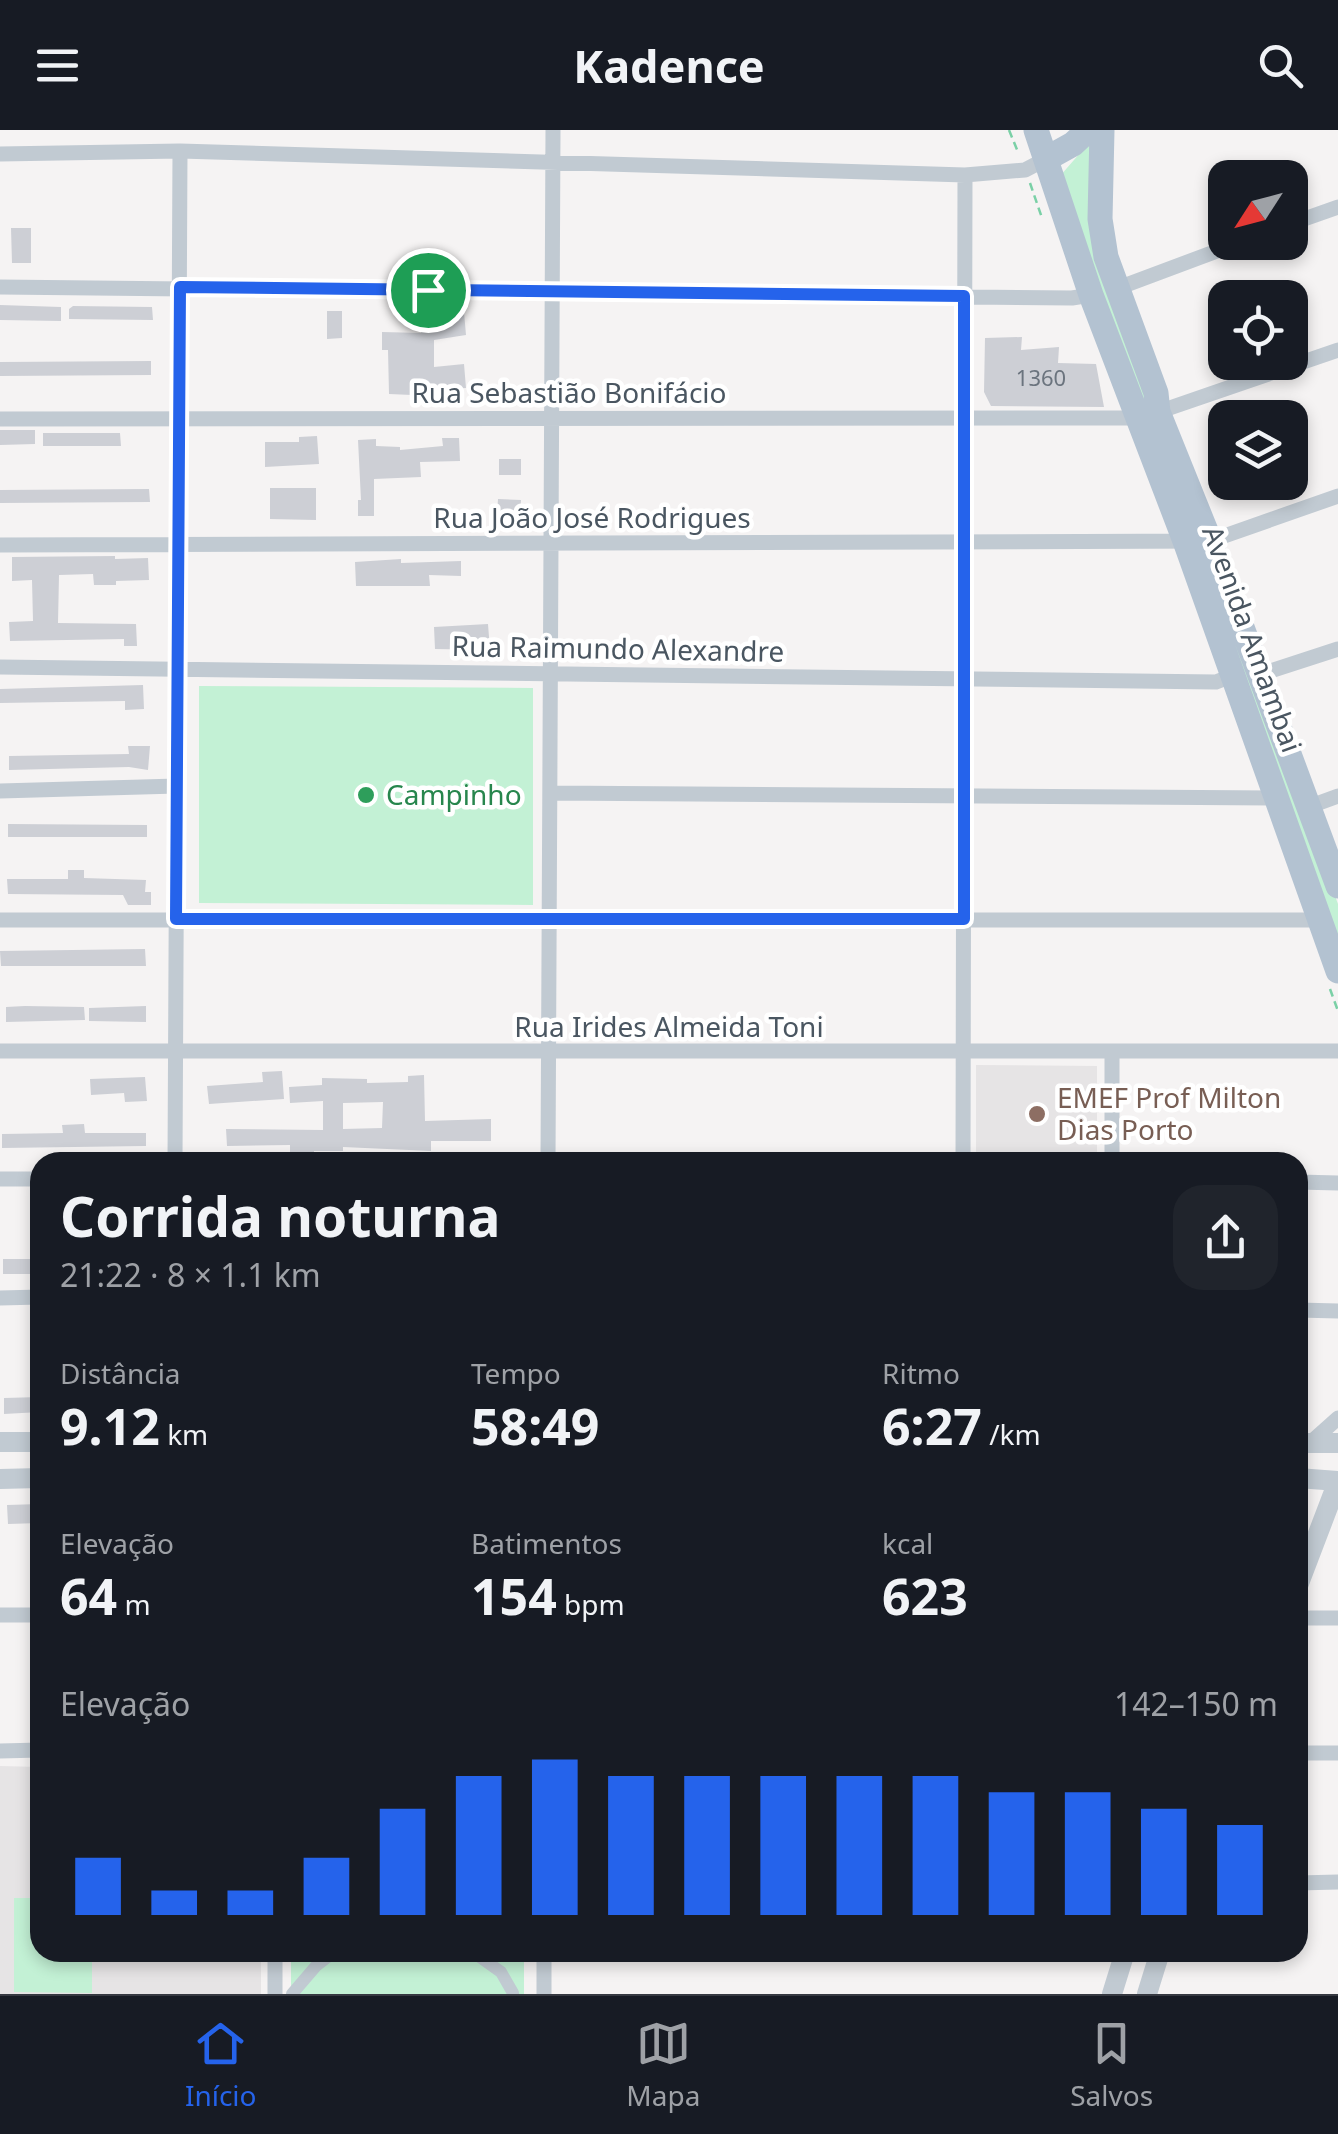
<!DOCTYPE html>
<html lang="pt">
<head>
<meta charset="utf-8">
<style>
  body { margin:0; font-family:"Noto Sans",sans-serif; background:#20242c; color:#f1f3f6; height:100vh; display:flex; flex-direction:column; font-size:38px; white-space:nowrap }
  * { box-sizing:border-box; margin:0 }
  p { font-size:32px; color:#9ea1a6 }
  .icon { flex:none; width:55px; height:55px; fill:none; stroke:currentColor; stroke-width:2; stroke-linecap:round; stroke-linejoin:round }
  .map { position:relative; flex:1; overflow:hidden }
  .drawer { position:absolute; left:30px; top:1022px; width:1278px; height:810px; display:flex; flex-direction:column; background:#171b24; border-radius:30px; box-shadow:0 5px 15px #0003 }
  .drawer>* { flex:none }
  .needle { width:65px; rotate:234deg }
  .controls { position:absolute; left:1208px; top:30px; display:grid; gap:20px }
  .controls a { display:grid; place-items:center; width:100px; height:100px; border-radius:20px; background:#171b24; box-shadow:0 5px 15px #0003; font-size:50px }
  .pin { position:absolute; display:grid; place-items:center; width:85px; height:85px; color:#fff; margin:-42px; border:5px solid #fff; border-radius:50%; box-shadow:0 2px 10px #0007 }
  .round { display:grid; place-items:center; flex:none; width:105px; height:105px; border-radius:30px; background:#20242c }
  .headline { display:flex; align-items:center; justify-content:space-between; height:170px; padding:0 30px }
  h1 { font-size:55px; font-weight:700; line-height:75px }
  .stats { display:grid; grid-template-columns:repeat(3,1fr); gap:15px; height:170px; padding:10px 30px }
  .stats div { display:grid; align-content:center }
  .stats b { font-size:50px; font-weight:700 }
  .stats small { font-size:28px; font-weight:400 }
  .stats p { font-size:28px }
  .chart { height:280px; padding:20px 30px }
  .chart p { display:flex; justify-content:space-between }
  .chart svg { width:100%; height:180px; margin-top:10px; stroke:#2563eb; stroke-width:6 }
  header { display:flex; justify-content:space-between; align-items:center; height:130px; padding:0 30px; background:#171b24; font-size:45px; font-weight:700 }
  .dock { display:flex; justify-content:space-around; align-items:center; height:140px; border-top:2px solid #363941; background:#171b24; font-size:28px; color:#9ea1a6 }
  .dock a { display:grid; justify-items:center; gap:5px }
  .dock .selected { color:#2563eb }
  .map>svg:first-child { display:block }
</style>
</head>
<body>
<header><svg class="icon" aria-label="menu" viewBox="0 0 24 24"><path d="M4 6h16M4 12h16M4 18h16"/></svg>Kadence<svg class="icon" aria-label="search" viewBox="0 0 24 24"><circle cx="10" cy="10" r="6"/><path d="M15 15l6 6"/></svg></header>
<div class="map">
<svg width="1338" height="1864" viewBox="0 0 1338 1864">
  <rect width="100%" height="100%" fill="#f5f3f3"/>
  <path fill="#e6e4e5" d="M976,935L1097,936V1032H976Z
    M0,1636L40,1637V1822L261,1823V1864H0Z"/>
  <path fill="#c3f1d5" d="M1094,7L1095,111L1338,774V820L1060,46Z
    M199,556L533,558V775L199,773Z
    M14,1768H40V1822L92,1823V1863L14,1862Z
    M291,1823H524V1864H291Z"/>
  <path fill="#cdcfd5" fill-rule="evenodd" d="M11,98H31V133H12Z
    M0,175L61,177V191L0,190Z
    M73,176L152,177L153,190L69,189V179Z
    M327,181H342V208L327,209Z
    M464,182L466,205L434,210V237L464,234L466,258L435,260V266L389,264L388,220H382V202L421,203L420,186Z
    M1022,207L1021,220L1059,217L1058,233L1096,234L1104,277L991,276L984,262L985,208Z
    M151,231V245L0,246V232Z
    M0,300H35V314L0,315Z
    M43,303H120L121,316H43Z
    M317,306L319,334L265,337V312H299V307Z
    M442,308H459L460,331L420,332L421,347L374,349V386H358V370H361L358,310L376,309V316L400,317V320L443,316Z
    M499,329H521V345H499Z
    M270,358H316V390L270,389Z
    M149,359L150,372L0,373V360Z
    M498,369L521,370L520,384H497Z
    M115,426V429L148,428L149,450L116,451V455H94L93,444L59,445L58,493L136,494L137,516H124V509L10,511L9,492L33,491L32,450L12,451V427Z
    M401,429V433L461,431V446L429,445L430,456H356L355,432Z
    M488,494L490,520L435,519L434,497Z
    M143,555L144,579L125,580V571L0,573V559Z
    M128,616H150L148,640L129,637L9,640V626L129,624Z
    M8,694L147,695V707H8Z
    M68,740H84V748L146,750L145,762H151V775H128L123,765L8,764L7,749H68Z
    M145,819L146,836H1L0,821Z
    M25,876L84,877L85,890L6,892V877Z
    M146,876V892L89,891V878Z
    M282,941L284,969L209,974L207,956L263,952L262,942Z
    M424,945L425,991L491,989V1011H431V1021L343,1017V1021H314V1024L290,1025V1015L227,1016L226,999L323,1000V971L290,973L289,957L322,955V948L367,949V953L408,952V946ZM383,972L382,998L343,999V973Z
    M145,947L147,971L125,972L124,963L91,965L90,949Z
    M84,994L85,1003H146V1016L2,1018V1004L63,1003L62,995Z
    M3,1129H40V1144H3Z
    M40,1267V1282L4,1284V1268Z
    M40,1374V1393L8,1394L7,1375Z"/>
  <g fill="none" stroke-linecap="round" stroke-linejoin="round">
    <path stroke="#7ad0a6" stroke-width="2.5" stroke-dasharray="8 5" stroke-linecap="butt" d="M1009,0L1018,22
      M1030,53L1042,88
      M1330,859L1338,881"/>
    <path stroke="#c1cad2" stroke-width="12" d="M473,1822L501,1842L513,1863
      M292,1864L316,1836L334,1822"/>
    <path stroke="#c1cad2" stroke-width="15" d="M0,24L180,21L965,45L1025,40L1046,29
      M1290,94L1338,77
      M0,157L1072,168L1091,165
      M1118,158L1241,112
      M1158,282L1338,220
      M0,289L1138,288
      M0,415L1210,411L1338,366
      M0,537L1216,552L1234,545
      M1261,544L1338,519
      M0,661L177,656
      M550,663L1277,668
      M1308,677L1338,666
      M0,790H1321
      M0,921H1338
      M175,1032L180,21
      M548,1032L553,0
      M963,1032L965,45
      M1112,1032V922
      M0,1049H40
      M1298,1052L1338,1053
      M0,1168L40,1167
      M1298,1180L1338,1181
      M1310,1313L1338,1288
      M0,1485H40
      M1298,1488H1338
      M0,1621L40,1620
      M1298,1623H1338
      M1298,1753L1338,1752
      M275,1864V1822
      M544,1864V1822"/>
    <path stroke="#c1cad2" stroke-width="20" d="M0,1312H40
      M1298,1313H1338
      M1298,1348L1338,1351L1298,1456
      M0,1349L40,1348
      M1112,1864L1125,1822
      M1147,1864L1160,1822"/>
    <path stroke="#b3c2d1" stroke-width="25" d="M1036,0L1091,165L1185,411L1338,841
      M1102,0L1100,89L1106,127L1156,263L1158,282L1210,411L1338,756
      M1046,29L1073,14L1088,0"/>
  </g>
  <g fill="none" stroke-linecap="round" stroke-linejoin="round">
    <defs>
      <path id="route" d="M180,157L964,166V789H176Z"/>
    </defs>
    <use href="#route" stroke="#fff" stroke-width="20"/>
    <use href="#route" stroke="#2563eb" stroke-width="12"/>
  </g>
  <circle fill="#2e9e5b" stroke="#fff" stroke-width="4" cx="366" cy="665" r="10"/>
  <circle fill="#8d6e63" stroke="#fff" stroke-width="4" cx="1037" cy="984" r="10"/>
  <g text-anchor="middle" stroke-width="9" stroke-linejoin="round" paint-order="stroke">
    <g font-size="22" fill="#6b747e">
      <text x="1041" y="256">1360</text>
    </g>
    <g font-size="28" fill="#4a5661" stroke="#fff">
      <text x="569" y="273">Rua Sebastião Bonifácio</text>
      <text x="592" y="398">Rua João José Rodrigues</text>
      <text transform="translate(1252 509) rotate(70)" y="10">Avenida Amambai</text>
      <text transform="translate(618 519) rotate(1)" y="10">Rua Raimundo Alexandre</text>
      <text x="669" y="907">Rua Irides Almeida Toni</text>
    </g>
    <g font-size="28" fill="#27864d" stroke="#fff" text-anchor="start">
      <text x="386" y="675">Campinho</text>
    </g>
    <g font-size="28" fill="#785e54" stroke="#fff" text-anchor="start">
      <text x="1057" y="978">EMEF Prof Milton<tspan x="1057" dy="32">Dias Porto</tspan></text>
    </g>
  </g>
</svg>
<div class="controls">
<a><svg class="needle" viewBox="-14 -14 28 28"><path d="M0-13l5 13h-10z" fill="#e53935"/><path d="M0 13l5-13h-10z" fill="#9ea1a6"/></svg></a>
<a><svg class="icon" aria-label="locate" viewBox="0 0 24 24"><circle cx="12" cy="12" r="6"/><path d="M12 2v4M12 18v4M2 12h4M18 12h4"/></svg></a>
<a><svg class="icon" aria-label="layers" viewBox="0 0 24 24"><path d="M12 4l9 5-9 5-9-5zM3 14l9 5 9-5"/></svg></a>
</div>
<div class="pin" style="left:428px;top:160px;background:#1e9e55"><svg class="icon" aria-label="arrive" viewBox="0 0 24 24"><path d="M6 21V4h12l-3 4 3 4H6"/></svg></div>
<section class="drawer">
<div class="headline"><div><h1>Corrida noturna</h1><p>21:22 · 8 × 1.1 km</p></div><a class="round"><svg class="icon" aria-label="share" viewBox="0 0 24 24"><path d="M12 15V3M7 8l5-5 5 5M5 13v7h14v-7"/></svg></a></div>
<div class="stats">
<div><p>Distância</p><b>9.12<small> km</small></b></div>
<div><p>Tempo</p><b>58:49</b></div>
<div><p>Ritmo</p><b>6:27<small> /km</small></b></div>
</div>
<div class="stats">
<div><p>Elevação</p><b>64<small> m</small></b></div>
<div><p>Batimentos</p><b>154<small> bpm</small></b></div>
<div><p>kcal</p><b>623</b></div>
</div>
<div class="chart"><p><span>Elevação</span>142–150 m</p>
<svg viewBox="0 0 160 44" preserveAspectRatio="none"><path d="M5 44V30M15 44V38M25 44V38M35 44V30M45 44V18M55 44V10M65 44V6M75 44V10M85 44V10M95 44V10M105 44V10M115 44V10M125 44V14M135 44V14M145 44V18M155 44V22"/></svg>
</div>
</section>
</div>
<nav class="dock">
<a class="selected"><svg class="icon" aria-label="home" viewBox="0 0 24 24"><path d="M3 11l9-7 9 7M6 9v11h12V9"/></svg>Início</a>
<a><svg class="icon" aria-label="map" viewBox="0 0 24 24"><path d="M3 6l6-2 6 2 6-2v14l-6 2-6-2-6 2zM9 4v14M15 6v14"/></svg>Mapa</a>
<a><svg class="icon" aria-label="saved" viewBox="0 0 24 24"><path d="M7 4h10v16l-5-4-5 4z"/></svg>Salvos</a>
</nav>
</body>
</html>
